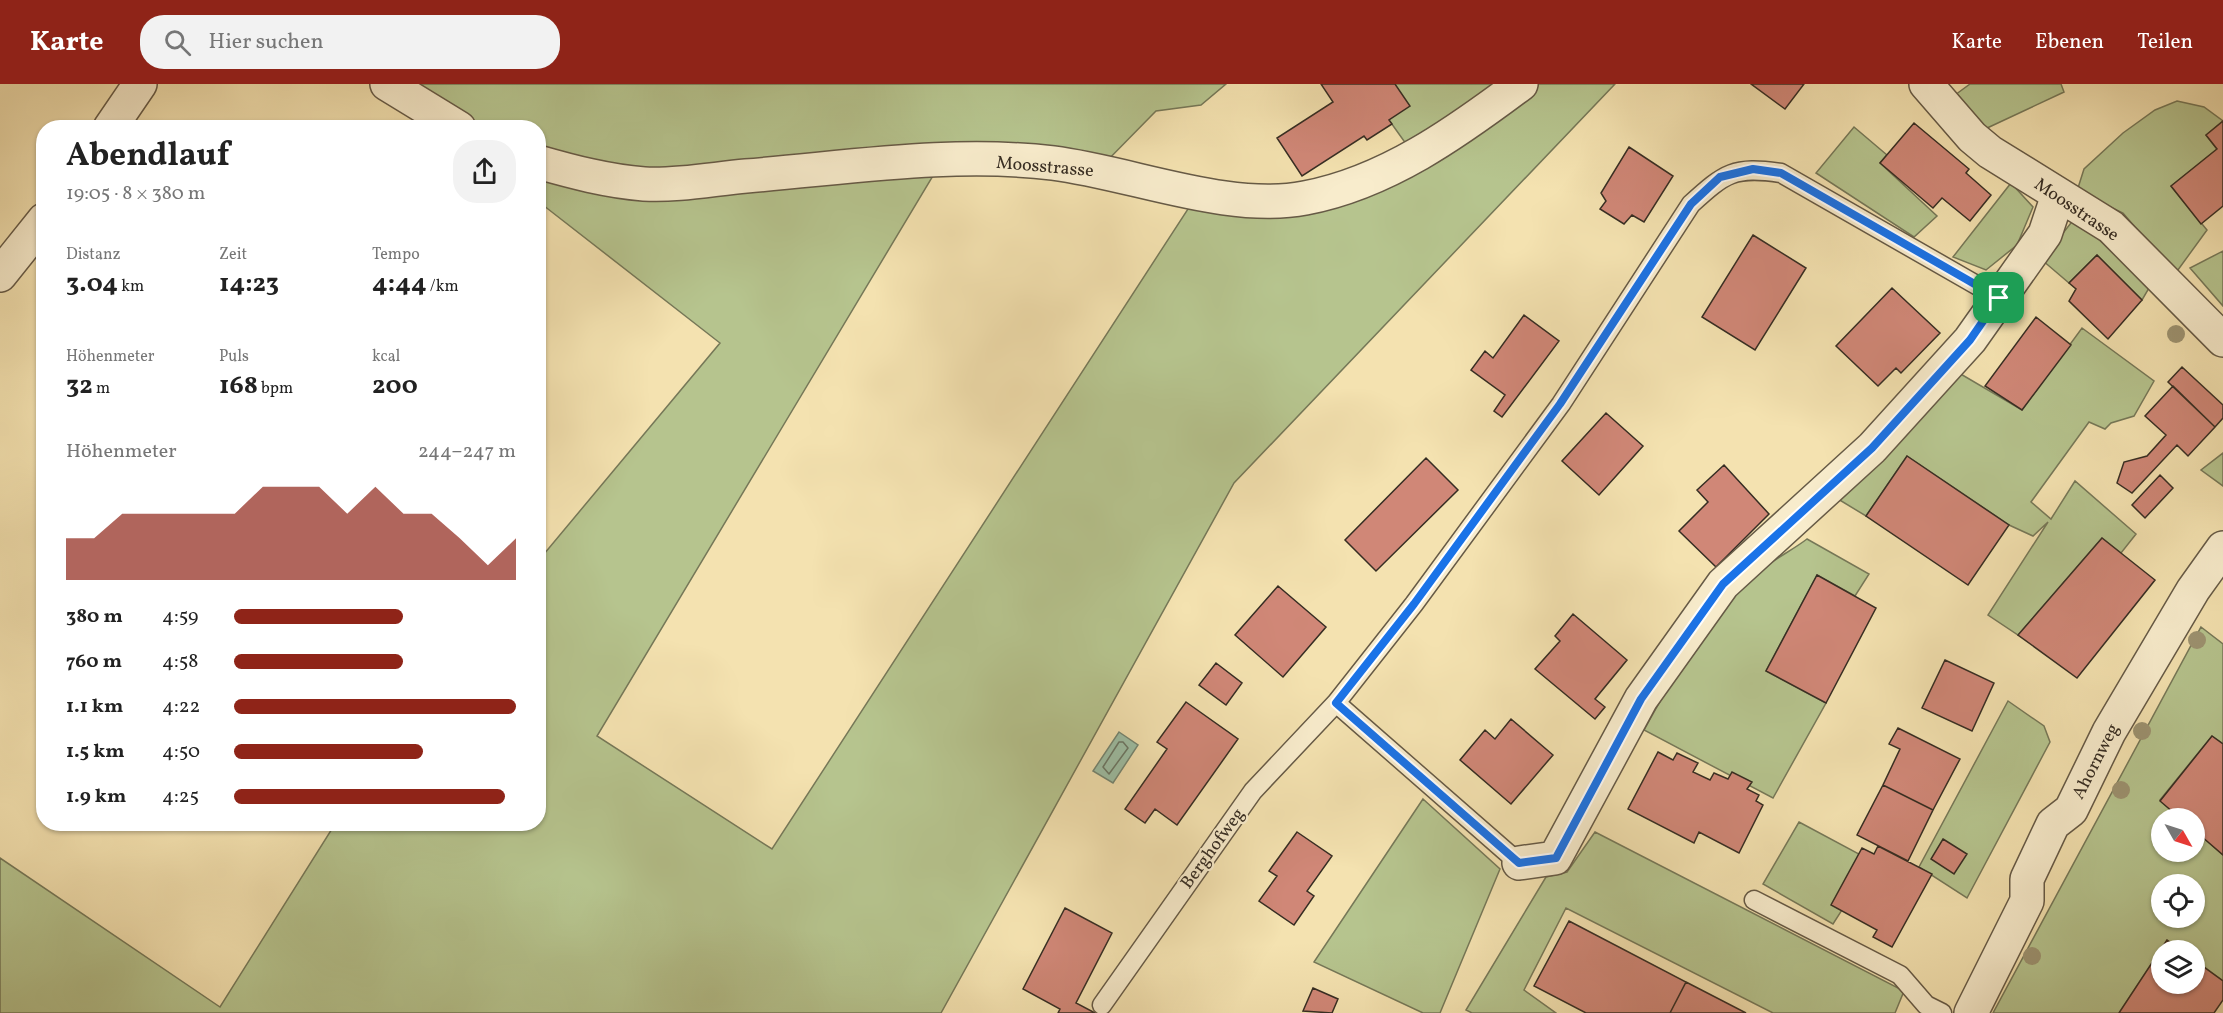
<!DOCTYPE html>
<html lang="de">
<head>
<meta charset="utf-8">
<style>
  body { margin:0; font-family:Vollkorn,serif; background:#f2f2f2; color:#222; height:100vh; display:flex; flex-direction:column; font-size:22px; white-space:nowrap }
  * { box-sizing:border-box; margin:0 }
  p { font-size:20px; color:#767676 }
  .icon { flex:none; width:33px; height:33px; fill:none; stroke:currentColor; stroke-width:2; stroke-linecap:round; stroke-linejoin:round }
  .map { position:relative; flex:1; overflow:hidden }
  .side { position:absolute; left:36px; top:36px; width:510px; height:711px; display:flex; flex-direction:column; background:#fff; border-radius:24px; box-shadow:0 2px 4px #0004 }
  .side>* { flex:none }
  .needle { width:39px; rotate:129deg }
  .buttons { position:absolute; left:2151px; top:724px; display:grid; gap:12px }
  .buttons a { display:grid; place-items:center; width:54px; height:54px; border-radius:50%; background:#fff; box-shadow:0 2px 4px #0004; font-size:30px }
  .pin { position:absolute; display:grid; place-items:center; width:51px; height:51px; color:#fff; margin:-26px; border-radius:12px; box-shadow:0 3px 9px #0006 }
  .round { display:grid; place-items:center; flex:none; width:63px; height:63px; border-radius:24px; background:#f2f2f2 }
  .head { display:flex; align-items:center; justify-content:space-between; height:102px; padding:0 30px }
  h1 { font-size:33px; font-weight:700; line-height:45px }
  .figures { display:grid; grid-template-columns:repeat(3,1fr); gap:9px; height:102px; padding:6px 30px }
  .figures div { display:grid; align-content:center }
  .figures b { font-size:26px; font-weight:700 }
  .figures small { font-size:16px; font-weight:400 }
  .figures p { font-size:16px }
  .chart { height:168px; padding:12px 30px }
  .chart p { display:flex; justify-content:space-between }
  .chart svg { width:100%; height:108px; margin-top:6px; fill:#8f2418; opacity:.7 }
  ul { padding:0 30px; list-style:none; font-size:20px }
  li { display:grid; grid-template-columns:96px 72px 1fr; align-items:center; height:45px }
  li i { height:15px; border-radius:8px; background:#8f2418 }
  header { display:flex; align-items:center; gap:36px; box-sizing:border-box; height:84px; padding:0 30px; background:#8f2418; color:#fff }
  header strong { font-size:28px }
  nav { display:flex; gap:33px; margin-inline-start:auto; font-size:21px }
  .search { width:420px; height:54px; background:#f2f2f2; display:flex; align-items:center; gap:15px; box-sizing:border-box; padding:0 21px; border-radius:24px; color:#767676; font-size:22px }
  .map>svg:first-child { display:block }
</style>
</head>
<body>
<header>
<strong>Karte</strong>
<div class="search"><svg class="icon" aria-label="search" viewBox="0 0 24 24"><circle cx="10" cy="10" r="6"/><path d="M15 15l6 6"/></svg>Hier suchen</div>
<nav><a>Karte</a><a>Ebenen</a><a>Teilen</a></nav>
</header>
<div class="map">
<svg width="2223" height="929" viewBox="0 0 2223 929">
  <rect width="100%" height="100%" fill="#f4e2b0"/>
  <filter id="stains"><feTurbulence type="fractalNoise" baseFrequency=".00333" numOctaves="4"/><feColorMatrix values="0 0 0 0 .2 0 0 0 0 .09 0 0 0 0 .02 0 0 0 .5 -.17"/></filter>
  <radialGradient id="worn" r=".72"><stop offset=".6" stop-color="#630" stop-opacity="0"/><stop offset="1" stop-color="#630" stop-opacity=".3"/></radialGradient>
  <path fill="#b6c48e" stroke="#767858" stroke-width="1.5" fill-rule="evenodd" d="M387,0H1226L1201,21L1156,27L1098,86L943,75L597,652L772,765L1199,108L1241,117L1414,71L1389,36L1395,0H1615L1234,399L941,929H0V774L220,923L335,740H538L539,476L720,259L539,118L538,44L443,43Z
    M1970,0H2061L2064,8L1985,45L1955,11Z
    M2177,17L2204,23L2223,37L2206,51L2217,65L2171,102L2207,146L2175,190L2123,129L2077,107L2084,85L2123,49L2155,26Z
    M1854,43L1887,71L1880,79L1937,132L1914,153L1816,89Z
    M2011,99L2033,123L2017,161L1986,186L1953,173Z
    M2074,135L2152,199L2142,216L2097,171L2069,199L2042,176Z
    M2223,167V222L2190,184Z
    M2082,244L2154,297L2134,332L2111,339L2105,345L2089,338L2031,418L2051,435L2075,397L2136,450L2121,469L2102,454L2018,551L1988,531L2048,438L2033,452L2009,441L1907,372L1866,432L1838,415L1959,289L2022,326Z
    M2223,369V402L2201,386Z
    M1807,455L1869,490L1855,512L1817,491L1766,587L1826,619L1773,714L1644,646C1676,588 1711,524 1765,483C1778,473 1794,465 1807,455Z
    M2201,543L2223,560V660L2212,652L2160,716L2181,735H2162V768H2194L2195,746L2223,771V897L2195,876L2194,867H2182L2167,856L2119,929H1993ZM2162,801H2194V834H2162Z
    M2008,617L2044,642L2050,658L1967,814L1919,783Z
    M1423,715L1500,785L1440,929H1423L1314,878Z
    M1799,738L1859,770L1842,826L1833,840L1763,800Z
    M1595,748L1904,907L1895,929H1773L1566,824L1524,906L1556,929H1472L1466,926L1546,793L1567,788Z"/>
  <path fill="#9dbfa5" stroke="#748571" stroke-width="1.5" d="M1119,648L1138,661L1113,699L1093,687Z"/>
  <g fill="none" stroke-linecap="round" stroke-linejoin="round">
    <path stroke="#6a7664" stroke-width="1.5" d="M1119,658H1123L1128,664L1109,690L1103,683Z"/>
  </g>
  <path fill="#d08777" stroke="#362d23" stroke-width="1.5" d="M1321,0H1395L1410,22L1389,36L1392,40L1367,56L1364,52L1302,92L1277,54L1333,18Z
    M1751,0H1804L1785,25Z
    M2223,37V122L2201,140L2171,102L2217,65L2206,51Z
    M1914,39L1969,85L1966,89L1991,111L1970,137L1942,114L1933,124L1880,79Z
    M1629,63L1673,92L1644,138L1632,131L1624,140L1600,125L1606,117L1601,109Z
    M1753,151L1806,184L1755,266L1702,233Z
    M2097,171L2142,216L2108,255L2069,217L2076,205L2069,199Z
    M1892,204L1940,249L1901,289L1896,284L1878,302L1836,262Z
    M1524,231L1559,257L1502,333L1494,327L1505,311L1471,286L1485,267L1493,274Z
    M2036,233L2071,261L2022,326L1985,302Z
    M2182,283L2223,321V334L2215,343L2168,298Z
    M2173,302L2215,343L2188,372L2177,361L2132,409L2117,399L2124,378L2147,372L2166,351L2145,332Z
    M1606,329L1643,362L1599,411L1562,377Z
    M1907,372L2009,441L1968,501L1866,432Z
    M1426,374L1458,406L1376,487L1345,456Z
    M1724,381L1769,430L1716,483L1679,447L1708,418L1697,406Z
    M2160,391L2173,404L2145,434L2132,421Z
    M2102,454L2155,496L2077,594L2018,551Z
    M1817,491L1876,524L1826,619L1766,587Z
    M1278,502L1326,543L1283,593L1235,551Z
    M1573,530L1627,576L1595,615L1605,623L1595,635L1535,585L1560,557L1555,552Z
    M1945,576L1994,599L1972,647L1922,624Z
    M1216,579L1242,599L1226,621L1199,601Z
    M1186,618L1238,655L1177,741L1155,725L1145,739L1125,725L1167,665L1157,658Z
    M1511,635L1553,671L1511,720L1460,676L1485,646L1495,655Z
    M1898,644L1960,675L1933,726L1883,701L1900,665L1889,660Z
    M2212,652L2223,660V771L2194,746V735H2181L2160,717Z
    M1658,668L1673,676L1677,669L1698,679L1693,688L1710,696L1714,689L1728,695L1732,688L1752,698L1747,705L1759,711L1756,717L1763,721L1739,769L1699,748L1694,759L1628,725Z
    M1883,701L1933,726L1908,777L1857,751Z
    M1297,748L1332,772L1307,807L1314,812L1294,841L1259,817L1277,792L1269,787Z
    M1943,755L1967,770L1954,790L1931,775Z
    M1878,762L1932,790L1892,863L1873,853L1877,846L1831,821L1862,764L1874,770Z
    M1065,824L1112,849L1076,919L1095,929H1058L1060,925L1023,905Z
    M1569,837L1686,898L1670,929H1586L1534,902Z
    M2167,856L2182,867H2162V900H2194V876L2223,897V916L2214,929H2119Z
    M1686,898L1746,929H1670Z
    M1313,904L1338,915L1332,929L1303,927Z"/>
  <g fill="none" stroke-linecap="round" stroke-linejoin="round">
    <defs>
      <path id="lane" d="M1519,779L1336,619L1414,520L1561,320L1691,120C1725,89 1734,82 1781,89L1999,214
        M1754,816L1900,891L1926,921L1942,929
        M1102,921L1253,707L1336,619"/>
      <path id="street" d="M387,0L459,44
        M1926,0L1972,53L1990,68L2111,143L2223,256
        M110,44L140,0
        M538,78C573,88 607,97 644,100C677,102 713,95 746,92C847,84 951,67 1053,79C1132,89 1228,129 1305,114C1386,99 1457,48 1521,0
        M0,191L44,136
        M1519,779L1555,774L1641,615L1723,500L1872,364L1970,256L2045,150L2058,111
        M1971,929L2027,817V795L2053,740L2071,726L2109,648L2193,506L2223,464"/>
    </defs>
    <use href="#lane" stroke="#665a46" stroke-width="21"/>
    <use href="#street" stroke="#665a46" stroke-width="36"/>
    <use href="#lane" stroke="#f8eccc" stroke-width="18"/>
    <use href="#street" stroke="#f8eccc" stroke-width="33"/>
  </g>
  <g fill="#9d9371">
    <circle cx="2176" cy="250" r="9"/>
    <circle cx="2197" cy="556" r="9"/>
    <circle cx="2142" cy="647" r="9"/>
    <circle cx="2121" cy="706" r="9"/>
    <circle cx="2032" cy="872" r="9"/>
  </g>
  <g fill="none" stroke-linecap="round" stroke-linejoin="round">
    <defs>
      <path id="route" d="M1753,85L1781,89L1999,214L1970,256L1872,364L1723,500L1641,615L1556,774L1519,779L1336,619L1414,520L1560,320L1691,120L1720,93Z"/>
    </defs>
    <use href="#route" stroke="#fff" stroke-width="12"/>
    <use href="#route" stroke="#1a73e8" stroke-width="8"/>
  </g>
  <g text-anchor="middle" stroke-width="4.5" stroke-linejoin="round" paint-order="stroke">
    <g font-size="18" fill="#362d23" stroke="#f8eccc">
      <text transform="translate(1045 82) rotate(5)" y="6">Moosstrasse</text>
      <text transform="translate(2077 125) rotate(34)" y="6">Moosstrasse</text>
      <text transform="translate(2095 677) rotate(-63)" y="6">Ahornweg</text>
      <text transform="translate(1212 764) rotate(-54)" y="6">Berghofweg</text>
    </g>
  </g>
  <rect width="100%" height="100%" filter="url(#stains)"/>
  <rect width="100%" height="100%" fill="url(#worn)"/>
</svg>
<div class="buttons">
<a><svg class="needle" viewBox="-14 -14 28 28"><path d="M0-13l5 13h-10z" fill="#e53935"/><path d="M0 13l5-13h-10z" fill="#767676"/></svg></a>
<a><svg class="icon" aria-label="locate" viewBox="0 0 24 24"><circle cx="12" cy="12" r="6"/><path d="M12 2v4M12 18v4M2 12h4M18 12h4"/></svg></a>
<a><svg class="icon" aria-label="layers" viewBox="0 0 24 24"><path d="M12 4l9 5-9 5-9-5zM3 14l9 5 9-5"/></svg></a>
</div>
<div class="pin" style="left:1999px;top:214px;background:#1e9e55"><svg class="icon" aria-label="arrive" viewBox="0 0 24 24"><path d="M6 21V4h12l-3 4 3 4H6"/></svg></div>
<section class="side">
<div class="head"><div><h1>Abendlauf</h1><p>19:05 · 8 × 380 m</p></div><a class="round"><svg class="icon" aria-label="share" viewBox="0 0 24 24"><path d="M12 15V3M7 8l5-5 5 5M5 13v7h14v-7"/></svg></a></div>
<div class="figures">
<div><p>Distanz</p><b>3.04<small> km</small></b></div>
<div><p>Zeit</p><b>14:23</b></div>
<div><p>Tempo</p><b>4:44<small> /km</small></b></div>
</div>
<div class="figures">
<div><p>Höhenmeter</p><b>32<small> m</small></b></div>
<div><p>Puls</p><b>168<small> bpm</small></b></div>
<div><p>kcal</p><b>200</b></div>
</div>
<div class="chart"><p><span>Höhenmeter</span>244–247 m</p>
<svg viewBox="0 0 160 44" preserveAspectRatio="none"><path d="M0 44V27L10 27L20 17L30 17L40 17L50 17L60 17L70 6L80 6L90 6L100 17L110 6L120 17L130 17L140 27L150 38L160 27V44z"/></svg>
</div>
<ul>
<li><b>380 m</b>4:59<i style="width:60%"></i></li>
<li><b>760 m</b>4:58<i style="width:60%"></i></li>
<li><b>1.1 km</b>4:22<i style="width:100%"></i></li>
<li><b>1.5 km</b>4:50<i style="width:67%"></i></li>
<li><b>1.9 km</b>4:25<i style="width:96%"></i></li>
</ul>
</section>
</div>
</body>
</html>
